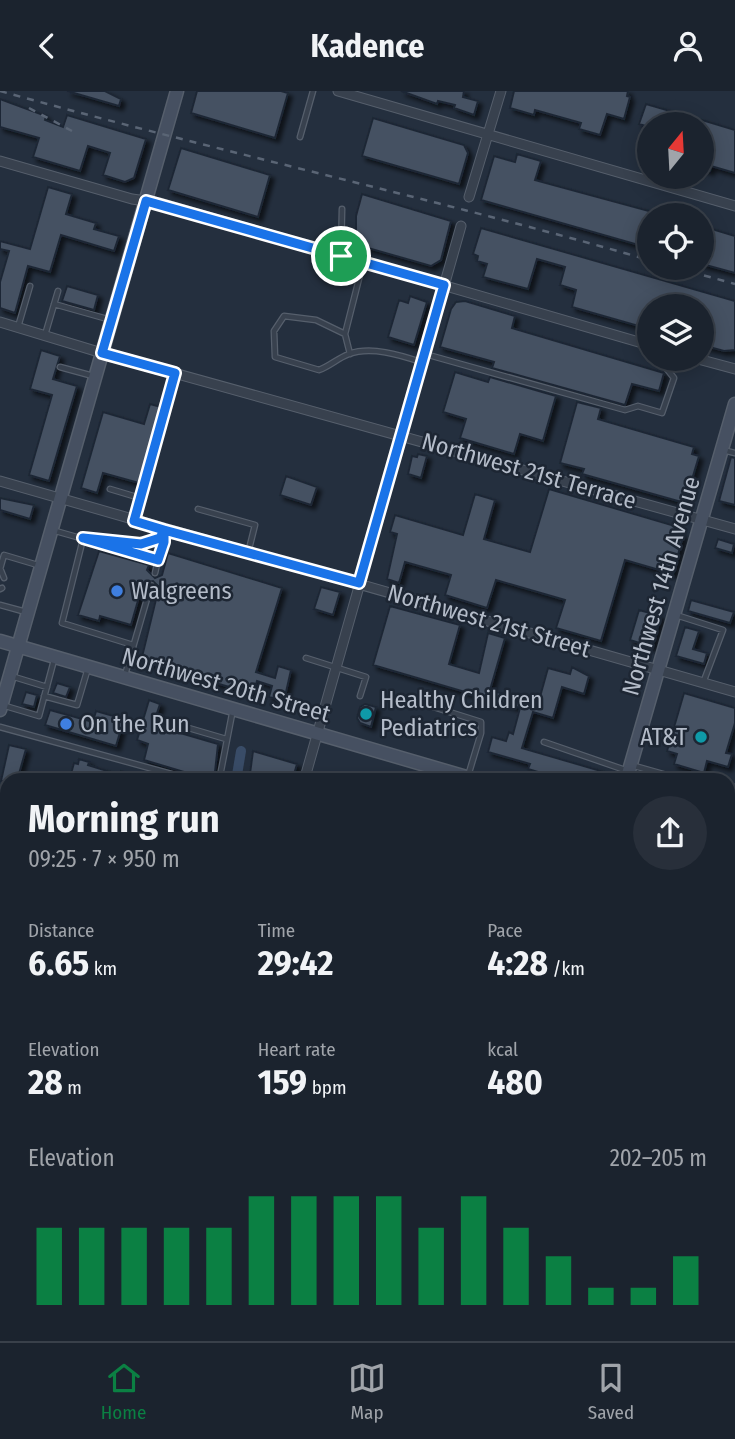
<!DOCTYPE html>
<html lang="en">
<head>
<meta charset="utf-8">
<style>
  body { margin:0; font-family:"Fira Sans Condensed",sans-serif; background:#282f3a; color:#f1f3f6; height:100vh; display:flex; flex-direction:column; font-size:26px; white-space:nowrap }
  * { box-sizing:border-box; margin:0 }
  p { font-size:23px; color:#a0a4aa }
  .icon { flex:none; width:38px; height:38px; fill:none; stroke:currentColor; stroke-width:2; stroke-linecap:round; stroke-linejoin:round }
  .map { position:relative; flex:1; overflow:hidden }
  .details { position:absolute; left:0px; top:682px; width:735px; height:569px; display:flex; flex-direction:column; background:#1b232e; border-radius:21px 21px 0 0; box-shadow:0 4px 18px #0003,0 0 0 2px #39404a }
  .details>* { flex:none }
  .needle { width:46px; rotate:18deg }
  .tools { position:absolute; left:637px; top:21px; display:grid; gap:14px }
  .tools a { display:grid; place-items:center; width:77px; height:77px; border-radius:50%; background:#1b232e; box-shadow:0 4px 18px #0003,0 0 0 2px #39404a; font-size:35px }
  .pin { position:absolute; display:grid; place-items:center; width:60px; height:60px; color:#fff; margin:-30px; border:4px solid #fff; border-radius:50%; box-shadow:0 2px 7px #0007 }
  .round { display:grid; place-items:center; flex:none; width:74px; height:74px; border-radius:37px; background:#282f3a }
  .headline { display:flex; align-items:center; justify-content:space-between; height:119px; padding:0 28px }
  h1 { font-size:38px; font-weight:700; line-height:52px }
  .stats { display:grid; grid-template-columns:repeat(3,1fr); gap:10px; height:119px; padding:7px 28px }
  .stats div { display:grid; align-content:center }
  .stats b { font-size:35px; font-weight:700 }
  .stats small { font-size:19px; font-weight:400 }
  .stats p { font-size:19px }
  .chart { height:196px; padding:14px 28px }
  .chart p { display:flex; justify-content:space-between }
  .chart svg { width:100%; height:126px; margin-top:7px; stroke:#0b8043; stroke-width:6 }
  header { display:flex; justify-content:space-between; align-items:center; height:91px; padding:0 28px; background:#1b232e; font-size:32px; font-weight:700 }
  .tabs { display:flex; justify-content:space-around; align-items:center; height:98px; border-top:2px solid #39404a; background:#1b232e; font-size:19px; color:#a0a4aa }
  .tabs a { display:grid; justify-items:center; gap:4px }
  .tabs .on { color:#0b8043 }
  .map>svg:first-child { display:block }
</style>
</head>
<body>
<header><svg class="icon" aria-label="back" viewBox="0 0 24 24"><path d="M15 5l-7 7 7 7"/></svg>Kadence<svg class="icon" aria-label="person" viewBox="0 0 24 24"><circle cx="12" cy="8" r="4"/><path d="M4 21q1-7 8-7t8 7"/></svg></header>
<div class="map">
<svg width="735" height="1250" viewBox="0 0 735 1250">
  <defs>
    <filter id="shadow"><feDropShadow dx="4" dy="4" stdDeviation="2" flood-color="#0009"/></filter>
  </defs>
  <rect width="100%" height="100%" fill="#242f3e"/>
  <path fill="#32303f" d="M728,1085L735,1087V1250H483L484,1244H728Z"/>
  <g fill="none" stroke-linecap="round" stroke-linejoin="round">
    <path stroke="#394c67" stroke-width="10" d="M236,690L241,660"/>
  </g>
  <path fill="#455162" stroke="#1f2835" stroke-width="2" filter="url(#shadow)" d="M67,0H105L121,8L119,15Z
    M197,0H281L288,2L275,47L191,22Z
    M401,0H464L463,6L478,10L474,24L454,17L455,14L438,10L437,13Z
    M514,0H628L627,5L630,6L624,28L607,23L600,44L579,38L581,32L535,19L534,24L510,17Z
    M0,8L46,25L45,29L63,36L67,24L146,48L134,87L125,91L103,84L110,62L88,55L80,80L33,66L39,47L0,36Z
    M646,13L677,22L674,33H649V36L639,33Z
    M373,27L464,54L468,62L459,93L362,65Z
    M702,29L735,39V82L711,75L710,80L702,77Z
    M181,57L270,84L258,126L168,99Z
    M517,63L541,70L535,89L649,120V157L481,109L494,65L515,71Z
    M48,96L72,103L66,123L96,132L94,138L119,145L114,160L61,144L50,181L28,175L15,222L0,217V191L9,160L0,158V150L30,158Z
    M362,103L451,130L441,169L431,175L361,155L356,147V125Z
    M702,135L735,145V182L702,173Z
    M481,137L735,210V259L724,260L702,254V215H649V238L572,216L576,199L560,194L565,176L537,168L528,198L483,186L487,173L477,170L478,165L473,163Z
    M67,195L98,204L94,219L62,210Z
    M410,205L427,211L414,254L388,246L399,209L408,212Z
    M465,210L515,225L512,237L664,282L659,300L632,293L625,314L492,277L494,271L440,256L451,218L456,211Z
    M41,259L60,265L53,288L77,295L49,390L29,384L52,304L30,298Z
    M455,281L488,291L490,286L556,305L543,350L520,343L514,363L460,347L466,328L443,321Z
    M577,311L601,317L598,328L694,356L692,363L699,365L685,412L582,383L584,378L560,372Z
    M150,313L161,316L139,392L103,382L97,402L81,397L103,321L144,333Z
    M418,363L427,365L421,387L408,383L412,365L417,366Z
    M731,366L735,367V414L719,410Z
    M286,385L317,396L311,414L280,404Z
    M549,398L675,435L683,445L673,483L625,469L601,550L556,537L565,509L496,489L487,517L445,504L451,484L405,471L399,492L387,488L397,443L390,441L395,424L463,444L475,403L495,409L484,448L530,461Z
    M0,407L34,414L30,428L0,419Z
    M718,448L734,453L732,462L715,457Z
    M99,460L149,474L147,479L155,487L162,484L168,462L282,497L256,581L275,587L278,575L291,579L284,610L269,606L272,595L257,590L253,603L141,570L159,496L153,490L143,492L131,534L100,525L99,530L78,524Z
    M321,496L340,501L333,524L314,518Z
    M691,509L734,521L730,532L688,520Z
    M390,515L460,534L449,573L479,582L488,542L505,547L490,599L538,613L548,577L570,583L572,576L589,585L584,603L562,596L553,627L533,621L522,657L618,685L617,690H568L528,678L530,673L488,661L492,646L506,650L509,641L513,643L520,617L373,574Z
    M639,519L661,525L652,556L630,549Z
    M685,536L699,540L693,558L707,562L704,573L676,565Z
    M57,592L70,596L66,606L53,602Z
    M26,601L37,604L34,616L22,613Z
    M684,602L735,617V632L726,662L732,663L728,676L707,670L704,682L674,673L677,663L667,660Z
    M149,609L160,613L153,634L218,653L214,690L144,669L148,653L137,649Z
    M365,613L376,616L371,636L360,632L357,627L360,616Z
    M50,619L93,631L96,620L124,628L116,655L45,634Z
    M9,654L26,658L17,690H1Z
    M253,660L297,673L292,690H249Z
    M79,668L89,671L88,674L120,684L121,680L131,683V690H69L74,672L78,673Z"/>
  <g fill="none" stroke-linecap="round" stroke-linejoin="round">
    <defs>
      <path id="lane" d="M300,46L313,0
        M341,163L342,118
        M54,213L111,229
        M18,236L30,195
        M345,243L363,172
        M45,244L58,200
        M350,263L345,243L316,229L284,225L274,240L275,266L319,279C330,275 338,267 349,263C371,255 400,264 421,271
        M425,263L625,319L638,315L662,322L674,287L659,268
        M60,276L93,285
        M723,359L735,362
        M110,398L140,407L135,429
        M140,407L175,284
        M198,418L255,434L248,462
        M52,439L158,469L164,451V439
        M83,448L62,532L133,554
        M98,449L141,453L162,445
        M0,477L4,487
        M0,478L4,464L41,475
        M155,482L158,469
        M0,498L2,497
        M0,514L26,521
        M676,524L723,539L703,592
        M306,567L366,586L360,605
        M125,584L151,494
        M11,585L47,596
        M44,605L77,614L88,577
        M424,613L481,631V642L468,685
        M2,614L39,625L54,569
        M158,628L226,648
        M0,636L197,690
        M544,651L628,680
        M631,674L688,690
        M219,690L233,618
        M728,696H735
        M728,734L735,710
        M0,798L7,801
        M728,808L735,810
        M728,832L735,834
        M0,854L7,831
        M728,890L735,892
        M728,927L735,928
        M0,939L7,941
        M728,959L735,935
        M728,1160L735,1136
        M728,1222L735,1228
        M239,1244L254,1250
        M292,1250L294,1244
        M312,1250L313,1244
        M340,1250L342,1244
        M371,1250L372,1244
        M401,1250L403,1244
        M420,1250L422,1244
        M500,1250L502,1244
        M558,1250L559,1244
        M703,1250L704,1244"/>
      <path id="street" d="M338,0L735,115
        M0,70L132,108L160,112L649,254
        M469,106L501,0
        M0,231L102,262L735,438
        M698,268L735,278
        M0,390L735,601
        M304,690L461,135
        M0,713L7,715
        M0,876L7,878
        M0,1039L7,1041
        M0,1153L7,1165
        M54,1244L58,1250
        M138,1244L158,1250"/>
      <path id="secondary" d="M0,550L480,690
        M0,619L177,0
        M626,690L735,313
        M728,761L735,763
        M451,1250L453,1244
        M469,1250L471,1244"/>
    </defs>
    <use href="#lane" stroke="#565f6c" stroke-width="7"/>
    <use href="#street" stroke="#565f6c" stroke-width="11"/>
    <use href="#secondary" stroke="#565f6c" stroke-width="15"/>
    <use href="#lane" stroke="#38414e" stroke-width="4.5"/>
    <use href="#street" stroke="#38414e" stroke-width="9"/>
    <use href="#secondary" stroke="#465061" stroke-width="12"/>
    <path stroke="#5a6575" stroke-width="2.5" stroke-dasharray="7 7" stroke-linecap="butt" d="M0,0C215,60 434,107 649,169
      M29,17L72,40
      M677,177L735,193"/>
  </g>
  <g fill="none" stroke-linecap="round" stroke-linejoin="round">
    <defs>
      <path id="route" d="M341,165L146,110L102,262L175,282L134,430L164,439V451L158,469L83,447L141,453L160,447L164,439L359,492L444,194L341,165"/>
    </defs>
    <use href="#route" stroke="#fff" stroke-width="14"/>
    <use href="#route" stroke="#1a73e8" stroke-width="9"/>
  </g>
  <g fill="#3f7fe0" stroke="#1d2633" stroke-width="2.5">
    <circle cx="117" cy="500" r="7"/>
    <circle cx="66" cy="633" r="7"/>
  </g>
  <g fill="#0f9aa8" stroke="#1d2633" stroke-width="2.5">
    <circle cx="366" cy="623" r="7"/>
    <circle cx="701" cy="646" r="7"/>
  </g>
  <g text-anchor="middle" stroke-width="5" stroke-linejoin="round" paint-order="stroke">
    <g font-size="24" fill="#b4bcc9" stroke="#1d2633">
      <text transform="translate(529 380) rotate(16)" y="8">Northwest 21st Terrace</text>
      <text transform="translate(661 495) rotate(-74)" y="8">Northwest 14th Avenue</text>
      <text transform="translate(489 530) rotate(16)" y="8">Northwest 21st Street</text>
      <text transform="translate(226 594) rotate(16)" y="8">Northwest 20th Street</text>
    </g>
    <g font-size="24" fill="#b4bcc9" stroke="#1d2633" text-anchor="start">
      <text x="131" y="508">Walgreens</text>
      <text x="380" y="617">Healthy Children<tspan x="380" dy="28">Pediatrics</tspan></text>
      <text x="80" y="641">On the Run</text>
      <text x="687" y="654" text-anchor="end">AT&amp;T</text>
    </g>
  </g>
</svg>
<div class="tools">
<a><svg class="needle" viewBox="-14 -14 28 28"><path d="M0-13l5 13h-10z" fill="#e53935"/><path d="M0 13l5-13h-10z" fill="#a0a4aa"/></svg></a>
<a><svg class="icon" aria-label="locate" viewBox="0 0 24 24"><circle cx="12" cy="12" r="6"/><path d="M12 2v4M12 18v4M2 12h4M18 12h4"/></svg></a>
<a><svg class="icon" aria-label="layers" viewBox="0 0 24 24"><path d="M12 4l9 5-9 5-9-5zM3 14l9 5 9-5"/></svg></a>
</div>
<div class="pin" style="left:341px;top:165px;background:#1e9e55"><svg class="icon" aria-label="arrive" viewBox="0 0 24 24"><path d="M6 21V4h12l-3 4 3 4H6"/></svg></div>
<section class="details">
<div class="headline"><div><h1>Morning run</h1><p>09:25 · 7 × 950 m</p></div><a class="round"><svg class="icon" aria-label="share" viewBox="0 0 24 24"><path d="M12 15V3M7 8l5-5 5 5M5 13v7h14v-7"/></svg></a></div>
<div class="stats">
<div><p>Distance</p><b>6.65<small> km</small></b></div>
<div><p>Time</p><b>29:42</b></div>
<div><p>Pace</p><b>4:28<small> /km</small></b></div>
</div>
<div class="stats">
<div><p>Elevation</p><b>28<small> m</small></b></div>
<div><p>Heart rate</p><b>159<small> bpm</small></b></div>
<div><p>kcal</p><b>480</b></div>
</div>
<div class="chart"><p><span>Elevation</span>202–205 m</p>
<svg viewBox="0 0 160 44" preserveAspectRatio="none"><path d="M5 44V17M15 44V17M25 44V17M35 44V17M45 44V17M55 44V6M65 44V6M75 44V6M85 44V6M95 44V17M105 44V6M115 44V17M125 44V27M135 44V38M145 44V38M155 44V27"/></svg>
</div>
</section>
</div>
<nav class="tabs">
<a class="on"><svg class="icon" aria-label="home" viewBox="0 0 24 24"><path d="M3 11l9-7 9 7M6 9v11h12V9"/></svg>Home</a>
<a><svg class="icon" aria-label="map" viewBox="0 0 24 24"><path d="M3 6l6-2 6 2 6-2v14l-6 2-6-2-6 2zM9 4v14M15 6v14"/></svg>Map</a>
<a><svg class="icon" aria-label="saved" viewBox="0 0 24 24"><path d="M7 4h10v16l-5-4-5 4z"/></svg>Saved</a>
</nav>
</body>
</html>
